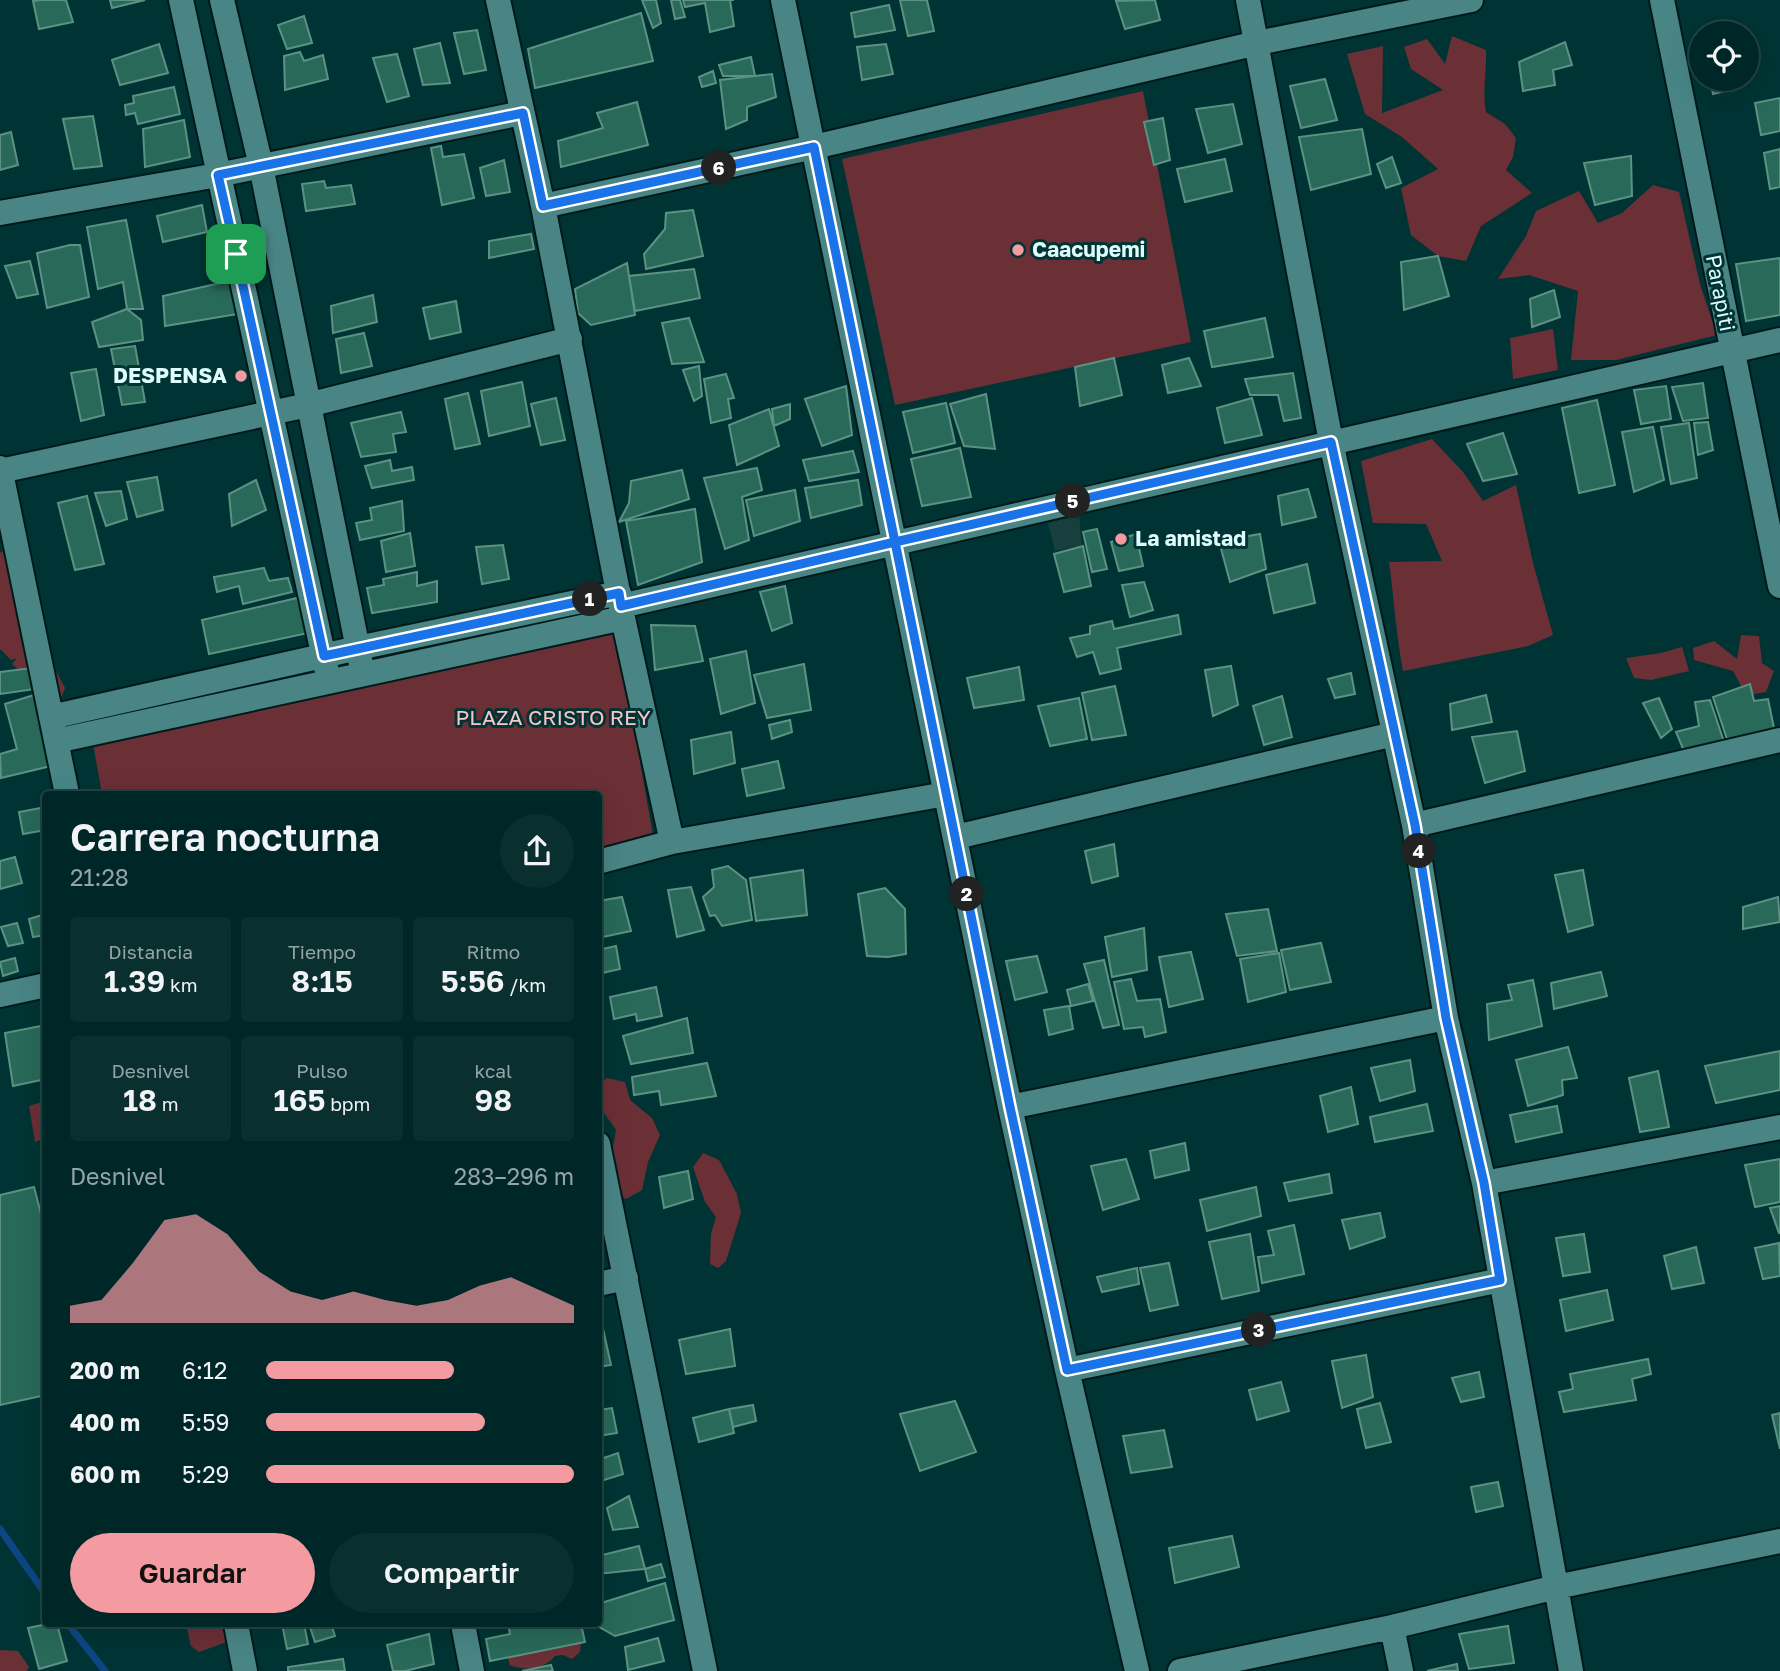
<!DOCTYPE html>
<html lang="es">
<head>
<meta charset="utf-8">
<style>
  body { margin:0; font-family:"Golos Text",sans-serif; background:#0a2f2f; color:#f1f3f6; height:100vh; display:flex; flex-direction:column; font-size:26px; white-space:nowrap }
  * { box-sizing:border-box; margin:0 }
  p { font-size:23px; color:#95a5a7 }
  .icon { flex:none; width:38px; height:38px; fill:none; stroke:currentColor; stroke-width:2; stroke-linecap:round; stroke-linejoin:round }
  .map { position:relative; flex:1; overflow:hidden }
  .sheet { position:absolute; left:42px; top:791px; width:560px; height:836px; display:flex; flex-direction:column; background:#002727; border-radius:7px; box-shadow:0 7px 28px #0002,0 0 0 2px #244 }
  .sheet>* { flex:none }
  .buttons { position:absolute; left:1689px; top:21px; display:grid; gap:14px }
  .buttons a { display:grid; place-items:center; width:70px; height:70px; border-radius:50%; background:#002727; box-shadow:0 7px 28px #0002,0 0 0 2px #244; font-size:35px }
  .pin { position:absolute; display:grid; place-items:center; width:60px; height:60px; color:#fff; margin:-30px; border-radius:14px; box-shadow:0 4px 10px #0006 }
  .km { position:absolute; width:35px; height:35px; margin:-18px; border-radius:50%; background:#222; color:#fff; font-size:19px; line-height:35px; text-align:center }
  .round { display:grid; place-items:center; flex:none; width:74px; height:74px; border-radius:37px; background:#0a2f2f }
  .head { display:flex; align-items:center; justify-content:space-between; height:119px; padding:0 28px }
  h1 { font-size:38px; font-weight:600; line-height:52px }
  .stats { display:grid; grid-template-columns:repeat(3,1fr); gap:10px; height:119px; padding:7px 28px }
  .stats div { display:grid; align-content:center; border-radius:7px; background:#0a2f2f; text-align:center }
  .stats b { font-size:30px; font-weight:600 }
  .stats small { font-size:19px; font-weight:400 }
  .stats p { font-size:19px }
  .chart { height:196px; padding:14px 28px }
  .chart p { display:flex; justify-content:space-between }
  .chart svg { width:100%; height:126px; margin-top:7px; fill:#f49aa1; opacity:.7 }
  .button { display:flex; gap:14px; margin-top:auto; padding:14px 28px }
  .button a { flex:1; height:80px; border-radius:42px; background:#f49aa1; color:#111; font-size:28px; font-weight:600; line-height:80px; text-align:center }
  .button a+a { background:#0a2f2f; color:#f1f3f6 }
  ul { padding:0 28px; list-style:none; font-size:23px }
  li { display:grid; grid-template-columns:112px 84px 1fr; align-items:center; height:52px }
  li i { height:18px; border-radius:9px; background:#f49aa1 }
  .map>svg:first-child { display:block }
</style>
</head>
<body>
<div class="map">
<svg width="1780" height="1671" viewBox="0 0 1780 1671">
  <rect width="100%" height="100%" fill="#003434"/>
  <path fill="#173f3e" d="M1079,515L1082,545L1055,551L1048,523Z"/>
  <path fill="#6b2f36" d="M1452,36L1486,50C1487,70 1482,92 1486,112L1505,124L1516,138L1513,157L1506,170L1532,193L1481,226L1466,261L1438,256L1411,235L1401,188L1438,169L1402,137L1365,114L1347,54L1383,46L1382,113L1443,90L1411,69L1404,47L1427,39L1445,64Z
    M1143,91L1191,342L895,405L842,159Z
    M1653,185L1679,192L1700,284L1717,335L1616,360H1571L1578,291L1529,275L1498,279L1526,236L1536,211L1579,191L1598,223L1622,213Z
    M1553,329L1558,370L1513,379L1510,338Z
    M1432,439L1463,472L1483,501L1516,485L1533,563L1553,635L1528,646L1403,671C1396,635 1394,598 1389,562L1442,561L1426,524L1373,523L1361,461Z
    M9,546L45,645L51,653L56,671L65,688L58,706L12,664L17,658L11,660L0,649V553Z
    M616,626L656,852L599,864L598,794H102L92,738Z
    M1741,635L1759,636L1762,663L1774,671L1766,692L1746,695L1733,671L1694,660L1693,648L1714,641L1737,659Z
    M1682,647L1689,671L1651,680L1634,678L1626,658L1661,653Z
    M607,1078L625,1082L630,1100L652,1118L660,1135L648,1162L642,1190L626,1199L610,1188L607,1179L616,1130L600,1107L598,1085Z
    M45,1101V1138L35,1142L29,1106Z
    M703,1153L719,1160L737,1194L741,1213L726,1261L718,1268L710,1264L711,1234L716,1217L705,1202L693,1167Z
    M186,1624H238L227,1642L199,1652L191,1646Z
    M581,1642L580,1652L572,1659L563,1655L555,1656C543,1670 525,1671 510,1665L507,1656C530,1655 557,1646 581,1642Z
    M0,1650L18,1651L29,1667L27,1671H0Z"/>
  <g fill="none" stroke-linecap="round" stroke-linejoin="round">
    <path stroke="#0e4684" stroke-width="7" d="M0,1529L46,1595
      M68,1624L105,1671"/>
  </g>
  <path fill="#286959" stroke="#5c9283" stroke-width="2" d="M41,0H66L73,22L39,29L33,1Z
    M110,0H145L112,8Z
    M642,0H656L661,23L653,28Z
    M671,0H680L685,17L675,19Z
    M683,0H734H730L734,26L710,32L705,3L685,7Z
    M900,0H927L934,31L908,36Z
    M1155,0L1160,20L1125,29L1116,1Z
    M889,5L895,30L855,37L851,13Z
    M641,13L653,61L535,88L528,49Z
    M304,16L312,43L287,49L278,25Z
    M477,30L486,70L464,74L454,33Z
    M1565,42L1572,65L1553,70L1555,85L1523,91L1519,62Z
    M440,43L450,83L423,85L414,49Z
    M159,44L168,73L120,85L112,60Z
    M886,44L893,74L862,80L857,47Z
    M300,52L304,61L323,55L328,79L285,90L284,56Z
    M397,54L409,96L387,102L373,58Z
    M751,57L755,76H723L719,65Z
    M713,71L716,83L702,87L699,77Z
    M772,74L776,97L747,107V120L726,129L720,80Z
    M1325,79L1337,120L1301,128L1290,86Z
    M1710,79H1733L1734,89L1713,94Z
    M174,87L180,114L138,124L135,113L126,115L125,105L134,103L133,96Z
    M1780,98V131L1761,135L1755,103Z
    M637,102L648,145L561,167L558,141L603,128L597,113Z
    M1233,104L1242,144L1208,153L1196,109Z
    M93,116L102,166L74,169L63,119Z
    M1163,118L1170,160L1154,165L1144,122Z
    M184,120L190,157L145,167L143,129Z
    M1362,129L1371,174L1311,190L1299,137Z
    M11,132L18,165L0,170V135Z
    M441,146L443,157L464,154L474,198L442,205L431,148Z
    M1780,149V187L1770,189L1764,153Z
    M1631,156L1632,196L1595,205L1584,163Z
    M1392,157L1401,183L1386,188L1377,164Z
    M1225,159L1232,191L1185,202L1177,169Z
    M504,160L510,192L486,196L480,168Z
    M324,181L326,188L351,185L355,204L306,211L302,184Z
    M202,205L207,232L163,242L157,216Z
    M693,210L703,256L646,269L644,254L665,229L666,213Z
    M126,220L143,309H127L123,282L98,289L87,227Z
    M531,234L534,249L489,258V241Z
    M70,245H80L89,297L47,308L37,253Z
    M1438,256L1449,296L1404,310L1401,262Z
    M1780,258V315L1746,321L1736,264Z
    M30,261L38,294L17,298L5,266Z
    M627,263L635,315L591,325L578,313L575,289Z
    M694,269L700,298L635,311L629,276Z
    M229,281L238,314L165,326L163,296Z
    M1554,290L1560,317L1532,327L1530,299Z
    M373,295L377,322L333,333L331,306Z
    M456,301L461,332L430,339L423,308Z
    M127,309L141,320L143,340L99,347L92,322Z
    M689,318L704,362L672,364L662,323Z
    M1265,318L1273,357L1212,367L1204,331Z
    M364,333L372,366L341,373L336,339Z
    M135,346L145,402L122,405L111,349Z
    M1114,358L1122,395L1080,406L1075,367Z
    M1189,358L1201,386L1168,393L1162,365Z
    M699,366L702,396L694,401L683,370Z
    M96,369L104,415L81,421L71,373Z
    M1293,373L1301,418L1284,421L1278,395H1250L1245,379Z
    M726,374L734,398L728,399L731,418L711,423L704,379Z
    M522,382L530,426L489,436L481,391Z
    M1703,383L1708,418L1683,421L1672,387Z
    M846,386L852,435L822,446L805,399Z
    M1666,386L1671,419L1641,424L1634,390Z
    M468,393L480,444L455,449L445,399Z
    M986,394L995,449L964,446L950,404Z
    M556,398L565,440L541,445L531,404Z
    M1252,398L1262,435L1225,443L1217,408Z
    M1597,400L1615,485L1579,493L1562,408Z
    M946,403L955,443L913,453L903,412Z
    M790,404V419L774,426L772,409Z
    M769,409L779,446L737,465L729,425Z
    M401,412L406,432L393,434L396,452L361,457L351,423Z
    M1708,422L1713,450L1698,455L1694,423Z
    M1689,423L1697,478L1671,484L1661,427Z
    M1653,427L1664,480L1634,492L1622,432Z
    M1503,433L1517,474L1483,481L1467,444Z
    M960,448L971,497L922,506L911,459Z
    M853,451L859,472L809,481L803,460Z
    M390,460L392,471L412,467L414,480L372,488L365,466Z
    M757,468L762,490L742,497L749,540L725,549L704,478Z
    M682,470L689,499L619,522L629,503L631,481Z
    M157,477L163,510L137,517L127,482Z
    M256,480L266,510L232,526L229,494Z
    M858,480L862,505L811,518L805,488Z
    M1308,489L1316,517L1282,525L1278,496Z
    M795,490L800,521L754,536L746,500Z
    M121,491L127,519L106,526L95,493Z
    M87,496L104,564L75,570L58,503Z
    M402,501L404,531L360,540L356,523L372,520L370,508Z
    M695,509L702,562L638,585L626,521Z
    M1097,529L1107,569L1092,572L1083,532Z
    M410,533L415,566L386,572L381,541Z
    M1136,534L1143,566L1119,571L1111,542Z
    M1260,534L1266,569L1230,582L1219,541Z
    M503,545L509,579L482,584L476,547Z
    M1083,546L1091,586L1064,592L1054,554Z
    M1307,564L1315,603L1274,613L1266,575Z
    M264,568L269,581L288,578L292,592L243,604L239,586L217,592L214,577Z
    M417,572V586L437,581V602L372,613L367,588L384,585L383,579Z
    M1144,582L1153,610L1130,617L1122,585Z
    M785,586L792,623L772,631L760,592Z
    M297,598L308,633L209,654L202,620Z
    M1178,615L1181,634L1117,648L1121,669L1100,674L1093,652L1077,657L1070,638L1090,634V626L1112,621L1114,629Z
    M651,625L695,626L703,661L655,670Z
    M746,651L755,703L721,714L710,659Z
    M804,664L811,710L767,718L754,675Z
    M1231,666L1238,705L1213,716L1205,670Z
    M1019,667L1024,700L974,708L967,678Z
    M32,668L35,689L0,694V672Z
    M1351,673L1355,694L1335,698L1328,679Z
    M1750,684L1754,701L1768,699L1774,728L1727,739L1713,697Z
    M1115,686L1126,735L1092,740L1082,693Z
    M34,695L51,766L1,778L0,754L17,749L5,704Z
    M1486,695L1492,722L1452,730L1450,704Z
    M1282,696L1292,737L1264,745L1253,706Z
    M1079,698L1087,739L1050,746L1038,706Z
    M1659,698L1672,729L1661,738L1643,703Z
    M1710,700L1724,742L1684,751L1676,732L1699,726L1695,702Z
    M790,720L792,732L772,739L769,725Z
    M1517,731L1525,771L1485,783L1472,737Z
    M731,732L735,763L694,774L691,740Z
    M778,761L784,788L747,796L742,769Z
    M46,807V830L23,834L19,812Z
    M1114,844L1118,876L1092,883L1085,851Z
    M15,857L22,883L0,889V861Z
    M728,866L746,880L752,920L722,926L715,915L710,916L703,897L714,887L712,870Z
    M803,870L807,915L756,921L750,878Z
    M1583,870L1593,925L1568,932L1555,875Z
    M691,887L704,930L677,937L668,890Z
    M885,888L905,909L906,954L888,957L867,956L858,894Z
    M622,897L631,931L598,938V901Z
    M1778,897L1780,922L1743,929V907Z
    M1268,909L1277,951L1237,956L1226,914Z
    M42,915L43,921L46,920V935L33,937L29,919Z
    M17,923L23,943L8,946L1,927Z
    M1144,928L1147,970L1112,977L1105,937Z
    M1321,943L1331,982L1290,990L1281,950Z
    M616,946L620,969L598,974V950Z
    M1191,952L1203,999L1169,1007L1159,957Z
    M1279,953L1286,992L1248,1002L1240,959Z
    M1037,956L1047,992L1015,1000L1006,961Z
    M15,958L18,971L3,976L0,962Z
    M1104,960L1119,1025L1103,1028L1084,964Z
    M1601,972L1607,996L1554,1009L1551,983Z
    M1131,979L1137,1001L1160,999L1166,1032L1145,1037L1143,1027L1124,1029L1114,982Z
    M1533,980L1542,1026L1489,1040L1487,1004L1512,1000L1508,985Z
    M1088,984L1093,1001L1071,1006L1067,990Z
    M656,987L662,1016L637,1021L636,1014L614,1019L610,997Z
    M1069,1006L1073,1029L1049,1035L1044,1010Z
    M687,1018L693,1053L631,1064L623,1036Z
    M46,1025V1079L13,1086L5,1033Z
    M1568,1047L1577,1078L1562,1080L1563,1095L1528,1106L1516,1060Z
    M1780,1051V1090L1716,1103L1705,1066Z
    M1410,1060L1415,1091L1380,1101L1371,1068Z
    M707,1063L716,1096L661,1105L659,1091L634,1095L632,1077Z
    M1658,1071L1669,1127L1640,1132L1629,1078Z
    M1351,1087L1358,1124L1328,1132L1320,1096Z
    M1427,1104L1433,1131L1375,1142L1370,1117Z
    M1557,1106L1562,1132L1516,1142L1510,1115Z
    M1185,1143L1189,1170L1155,1178L1150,1151Z
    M1126,1159L1139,1199L1103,1210L1091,1166Z
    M1780,1159V1202L1755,1207L1745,1165Z
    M688,1171L693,1199L664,1208L659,1177Z
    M1329,1174L1332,1193L1289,1201L1284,1183Z
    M34,1187L46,1233V1395L0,1405V1195Z
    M1256,1187L1261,1216L1207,1231L1200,1200Z
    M1780,1206V1233H1779L1770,1208Z
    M1380,1213L1385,1237L1350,1249L1342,1220Z
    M1294,1225L1304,1274L1262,1283L1258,1257L1274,1255L1268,1231Z
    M1250,1234L1259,1291L1222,1299L1209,1242Z
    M1584,1234L1590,1272L1563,1276L1556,1238Z
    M1779,1243L1780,1276L1763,1279L1755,1248Z
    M1696,1247L1704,1283L1672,1289L1664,1256Z
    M1169,1263L1178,1305L1150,1311L1140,1268Z
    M1137,1268L1139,1284L1102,1292L1097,1277Z
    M1607,1290L1613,1320L1566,1331L1560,1300Z
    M598,1306L611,1365L598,1367Z
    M730,1329L735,1366L686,1374L679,1340Z
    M1366,1355L1373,1397L1342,1408L1332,1361Z
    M1648,1359L1651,1374L1632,1379L1636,1400L1564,1412L1559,1392L1573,1389L1570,1374Z
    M1479,1372L1484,1397L1461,1402L1452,1378Z
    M1281,1382L1289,1411L1257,1420L1249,1390Z
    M955,1401L976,1452L920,1471L900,1414Z
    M1380,1403L1391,1442L1366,1448L1357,1409Z
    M753,1405L756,1421L733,1427L729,1409Z
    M612,1408L617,1433L598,1436V1410Z
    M729,1409L734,1433L699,1442L693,1418Z
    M1780,1413V1449L1772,1415Z
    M1164,1430L1172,1467L1131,1473L1123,1436Z
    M618,1453L623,1474L598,1482V1460Z
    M1498,1482L1503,1506L1476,1512L1471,1487Z
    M629,1496L638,1527L613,1530L607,1508Z
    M1232,1536L1239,1567L1175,1583L1169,1548Z
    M639,1546L645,1569L598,1574V1556Z
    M661,1564L665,1577L648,1581L645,1569Z
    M665,1583L674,1620L615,1636L594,1624H598V1604Z
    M47,1624H57L67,1661L39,1669L28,1628Z
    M282,1624H304L308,1644L287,1649Z
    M309,1624H331L335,1636L315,1642Z
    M508,1624H581L585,1642L490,1661L486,1639L510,1634Z
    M1508,1626L1514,1663L1469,1669L1459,1634Z
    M429,1634L434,1664L405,1671H393L387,1645Z
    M658,1638L664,1661L628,1670L625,1647Z
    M343,1659L345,1671H288V1667Z
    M1457,1664L1458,1671H1427Z
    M551,1665L553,1671H522Z"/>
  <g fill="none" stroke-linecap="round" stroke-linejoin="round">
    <defs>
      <path id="minor" d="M181,0L329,681
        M222,0L261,166L363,674
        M498,0L543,206L623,618L672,842
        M783,0L1010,1107L1067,1370L1137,1671
        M1248,0L1331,442L1414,825L1446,1018L1484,1183L1571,1671
        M1662,0L1780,586
        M543,206L814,147L1257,43L1471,0
        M0,213L218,175L522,113
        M0,468L67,794
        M0,471L308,405L570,339
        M621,606L1780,340
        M51,717L358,648L619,593
        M56,741L623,618
        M1414,825L1780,740
        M956,837L1394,734
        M598,862L672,842L946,794
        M0,995L46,985
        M1010,1107L1446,1018
        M598,1144L705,1671
        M1484,1183L1780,1127
        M598,1284L626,1278
        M1067,1370L1501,1280
        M236,1624L245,1671
        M463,1624L472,1671
        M1392,1627L1401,1671
        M1180,1671L1392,1627L1556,1587L1780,1541"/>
    </defs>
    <use href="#minor" stroke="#001a1a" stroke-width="28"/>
    <use href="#minor" stroke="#498585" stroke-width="24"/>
  </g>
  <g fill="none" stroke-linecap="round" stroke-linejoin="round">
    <defs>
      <path id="route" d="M236,254L324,656L619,593L621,606L895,542L1010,1107L1067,1370L1500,1280L1484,1183L1446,1018L1415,825L1331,442L895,542L814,147L543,206L523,113L218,175L236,254"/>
    </defs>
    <use href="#route" stroke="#fff" stroke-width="14"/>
    <use href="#route" stroke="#1a73e8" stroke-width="9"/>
  </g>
  <g fill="#f49aa1" stroke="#003434" stroke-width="2.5">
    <circle cx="1018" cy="250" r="7"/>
    <circle cx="241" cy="376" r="7"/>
    <circle cx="1121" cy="539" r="7"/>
  </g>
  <g text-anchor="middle" stroke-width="6" stroke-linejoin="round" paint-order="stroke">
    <g font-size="21" font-weight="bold" fill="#defcfb" stroke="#003434" text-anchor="start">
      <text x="1032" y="257">Caacupemi</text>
      <text x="227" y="383" text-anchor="end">DESPENSA</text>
      <text x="1135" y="546">La amistad</text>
    </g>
    <g font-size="21" fill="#defcfb" stroke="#003434">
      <text transform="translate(1720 293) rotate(79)" y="7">Parapiti</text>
    </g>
    <g font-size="21" fill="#f9c5c8" stroke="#003434">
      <text x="553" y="725">PLAZA CRISTO REY</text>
    </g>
  </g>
</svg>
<div class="buttons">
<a><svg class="icon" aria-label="locate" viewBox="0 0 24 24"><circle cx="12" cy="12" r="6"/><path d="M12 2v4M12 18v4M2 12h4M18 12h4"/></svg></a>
</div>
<div class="pin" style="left:236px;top:254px;background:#1e9e55"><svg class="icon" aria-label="arrive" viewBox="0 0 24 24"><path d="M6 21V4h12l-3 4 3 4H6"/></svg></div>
<b class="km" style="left:590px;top:599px">1</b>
<b class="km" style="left:967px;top:894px">2</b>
<b class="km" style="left:1259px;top:1330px">3</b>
<b class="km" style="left:1419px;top:851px">4</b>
<b class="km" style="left:1073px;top:501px">5</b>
<b class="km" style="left:719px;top:168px">6</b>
<section class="sheet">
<div class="head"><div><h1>Carrera nocturna</h1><p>21:28</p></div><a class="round"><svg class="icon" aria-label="share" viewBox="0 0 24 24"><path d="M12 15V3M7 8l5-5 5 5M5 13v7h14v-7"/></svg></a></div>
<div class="stats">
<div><p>Distancia</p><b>1.39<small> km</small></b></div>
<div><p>Tiempo</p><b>8:15</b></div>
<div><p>Ritmo</p><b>5:56<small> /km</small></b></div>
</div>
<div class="stats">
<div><p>Desnivel</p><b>18<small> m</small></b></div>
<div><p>Pulso</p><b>165<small> bpm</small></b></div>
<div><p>kcal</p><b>98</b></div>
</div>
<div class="chart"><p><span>Desnivel</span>283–296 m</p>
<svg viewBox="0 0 160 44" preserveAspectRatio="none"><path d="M0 44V38L10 36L20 23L30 8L40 6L50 13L60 26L70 33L80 36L90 33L100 36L110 38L120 36L130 31L140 28L150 33L160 38V44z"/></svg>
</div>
<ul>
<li><b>200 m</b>6:12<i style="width:61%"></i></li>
<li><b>400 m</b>5:59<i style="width:71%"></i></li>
<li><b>600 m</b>5:29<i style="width:100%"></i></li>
</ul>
<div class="button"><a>Guardar</a><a>Compartir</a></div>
</section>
</div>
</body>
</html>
